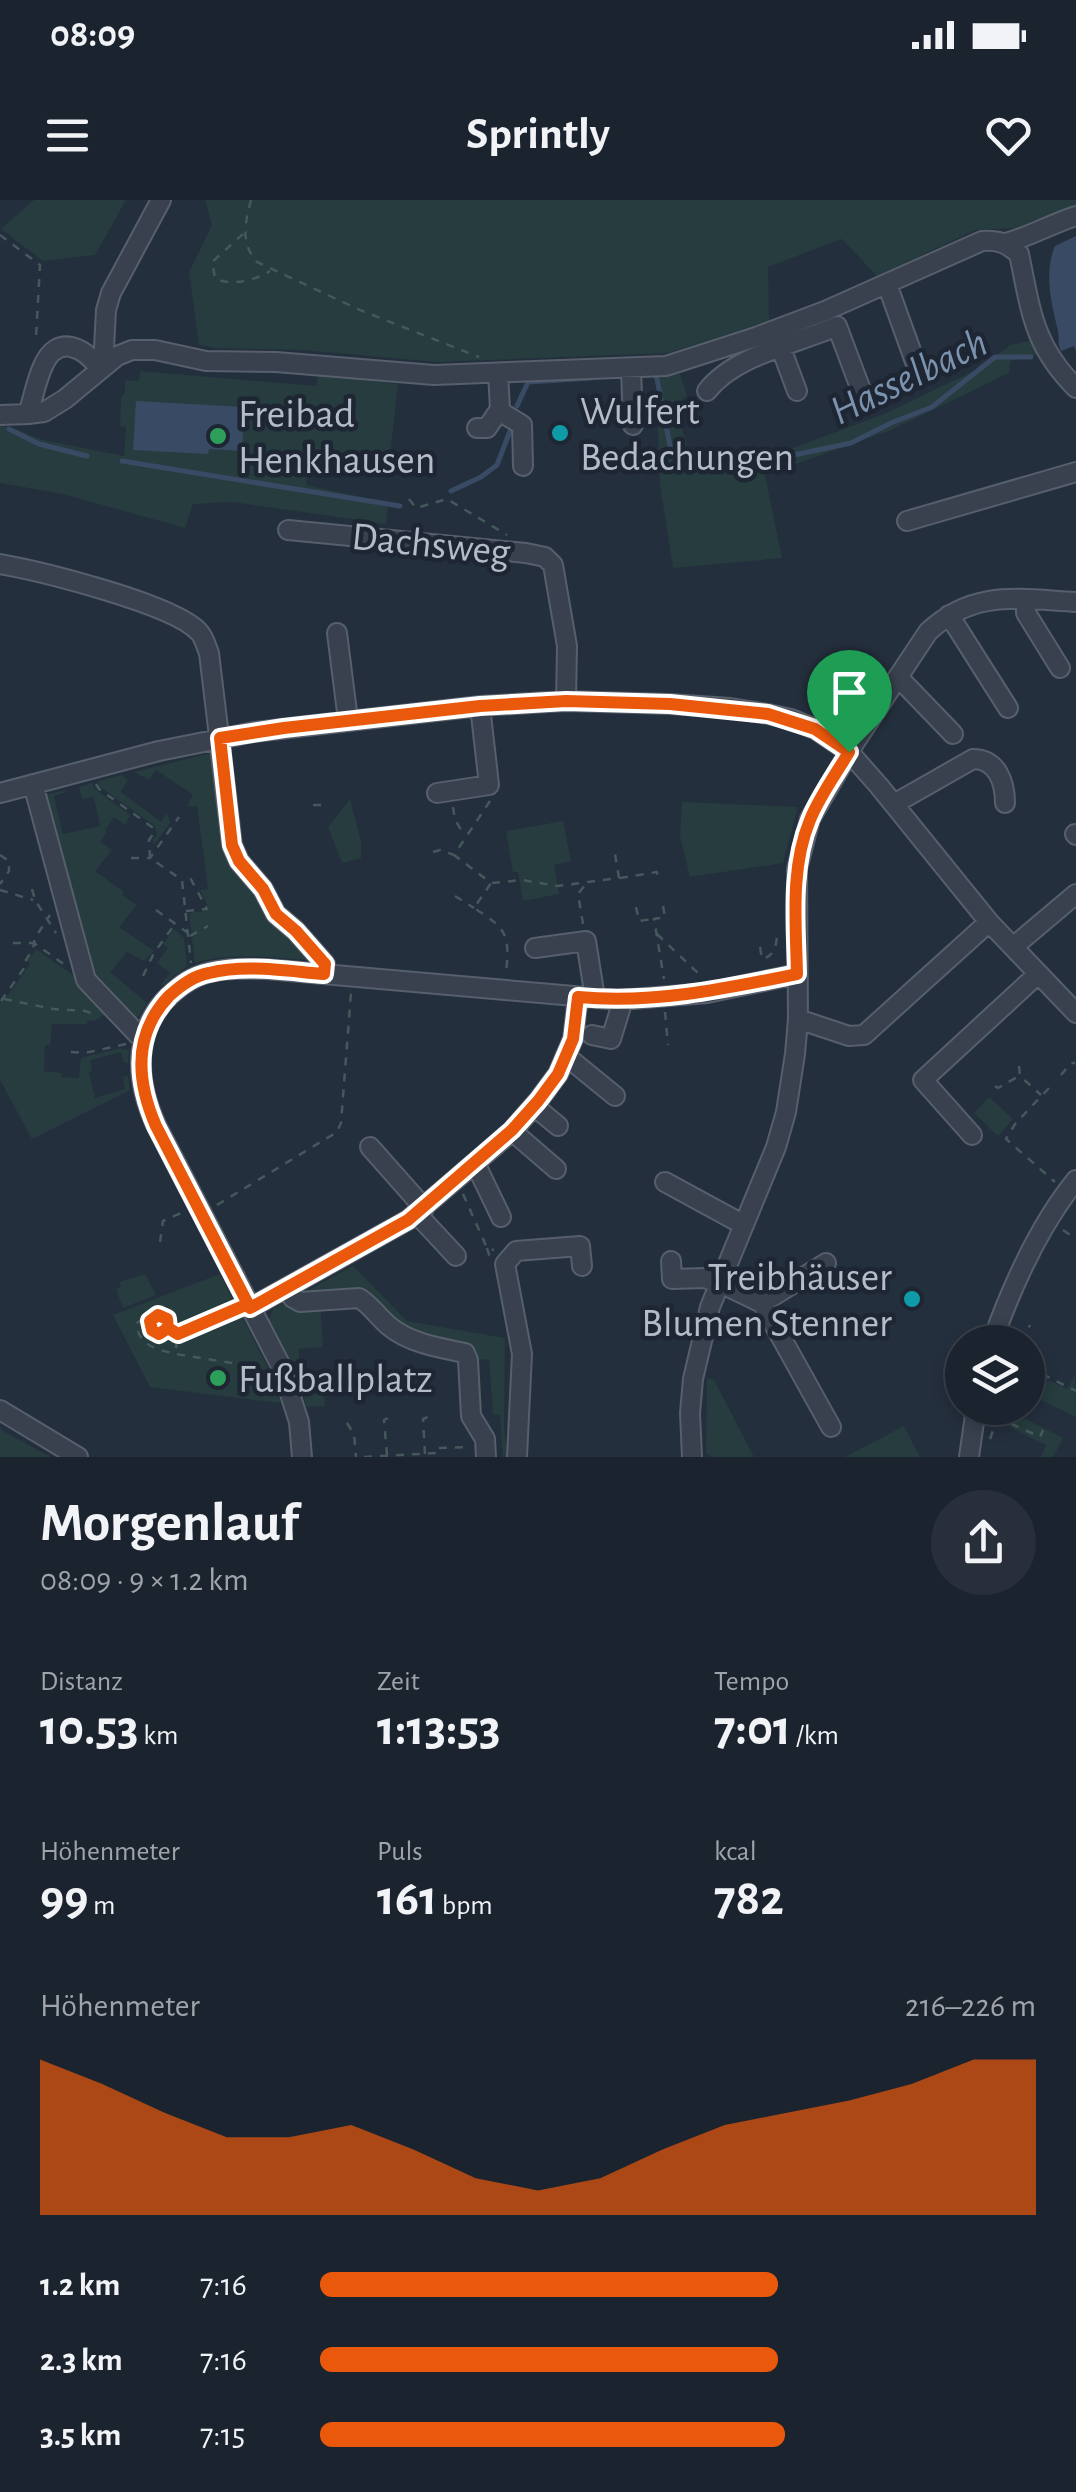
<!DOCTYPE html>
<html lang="de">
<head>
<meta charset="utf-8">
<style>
  body { margin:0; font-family:"Alegreya Sans",sans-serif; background:#282f3a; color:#f1f3f6; height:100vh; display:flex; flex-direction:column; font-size:38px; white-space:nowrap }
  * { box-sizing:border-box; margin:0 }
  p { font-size:32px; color:#a0a4aa }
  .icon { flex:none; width:55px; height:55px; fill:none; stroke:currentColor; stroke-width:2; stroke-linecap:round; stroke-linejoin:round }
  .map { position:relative; height:1257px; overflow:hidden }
  .side { display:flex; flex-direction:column; background:#1b232e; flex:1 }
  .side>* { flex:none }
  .buttons { position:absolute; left:945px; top:1125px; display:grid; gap:20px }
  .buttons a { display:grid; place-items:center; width:100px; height:100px; border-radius:50%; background:#1b232e; box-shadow:0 5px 15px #0003,0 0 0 2px #39404a; font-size:50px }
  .pin { position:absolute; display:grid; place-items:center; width:85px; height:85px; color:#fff; margin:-102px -42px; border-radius:50% 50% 50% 0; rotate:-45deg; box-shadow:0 0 10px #0007 }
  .pin .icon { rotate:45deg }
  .round { display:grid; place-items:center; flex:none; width:105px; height:105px; border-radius:52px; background:#282f3a }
  .summary { display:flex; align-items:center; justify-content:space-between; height:170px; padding:0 40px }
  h1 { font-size:55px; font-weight:700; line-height:75px }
  .figures { display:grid; grid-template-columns:repeat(3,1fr); gap:15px; height:170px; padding:10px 40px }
  .figures div { display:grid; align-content:center }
  .figures b { font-size:50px; font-weight:700 }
  .figures small { font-size:28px; font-weight:400 }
  .figures p { font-size:28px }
  .chart { height:280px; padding:20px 40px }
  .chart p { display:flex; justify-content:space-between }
  .chart svg { width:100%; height:180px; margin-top:10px; fill:#ea580c; opacity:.7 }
  ul { padding:0 40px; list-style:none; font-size:32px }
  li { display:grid; grid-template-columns:160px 120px 1fr; align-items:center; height:75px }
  li i { height:25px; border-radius:12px; background:#ea580c }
  .status { display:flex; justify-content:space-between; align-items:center; height:70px; padding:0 50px; background:#1b232e; direction:ltr }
  .status svg { height:28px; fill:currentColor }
  header { display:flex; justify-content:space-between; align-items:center; height:130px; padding:0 40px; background:#1b232e; font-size:45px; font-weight:700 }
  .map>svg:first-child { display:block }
</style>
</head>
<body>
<div class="status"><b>08:09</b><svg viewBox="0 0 49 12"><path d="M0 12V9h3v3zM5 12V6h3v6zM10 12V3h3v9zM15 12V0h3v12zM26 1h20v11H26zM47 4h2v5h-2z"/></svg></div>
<header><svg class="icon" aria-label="menu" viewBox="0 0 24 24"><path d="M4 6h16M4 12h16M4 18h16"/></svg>Sprintly<svg class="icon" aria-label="heart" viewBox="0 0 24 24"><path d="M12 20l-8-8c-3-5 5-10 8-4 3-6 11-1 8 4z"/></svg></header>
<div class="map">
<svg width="1076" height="1257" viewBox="0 0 1076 1257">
  <rect width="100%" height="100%" fill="#242f3d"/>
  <path fill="#263c3e" d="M34,0H126L95,55L43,61L1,29Z
    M205,0H1076V9L1015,28L975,30L877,76L842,39L768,67L769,121L668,153L437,162L302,150L216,148L199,145L189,72L212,25Z
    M1032,140L1039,155L1019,157L1010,162L1009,173L891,230L765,275L782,358L673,368L660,284L656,178L680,174L687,196L680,202L678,213L691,261L722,263L776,254L882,215L982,167L1010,145Z
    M140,171L316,186L318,174L398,184L389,265L309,255L306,285L388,303L386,324L232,302L193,304L185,328L63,294L0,283V226L10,227L43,240L124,256L126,227L120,226L121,197L125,193V180L139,181Z
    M219,551L228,650L317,761C276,758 234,751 195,763L189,713L205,711L208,707L200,690L208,689L197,606H187L193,595L156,570L149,580L134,572Z
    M122,575L128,580L121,592L161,622L167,613L170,623L154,645L153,640L157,635L155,626L100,587L98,581Z
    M92,583L95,589L130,615L125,625L114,617L105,630L107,632L100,642L112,650L95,671L124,692L122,695L137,705L119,727L154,751L144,761L127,752L110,772L147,803L137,819H128L91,780L44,595L66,590L67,592L54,596L63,634L100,626L94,597L82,599L79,587Z
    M350,599L361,642V658L342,663L328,627Z
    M682,602L798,607L783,663L690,677L680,637Z
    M563,621L571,661L554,665L559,694L523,701L518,672H513L506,631Z
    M174,729L184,738L187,766L162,786L161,784L170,773L157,763L168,748L163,744Z
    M36,749L84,783L109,812L94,821L88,820L87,824H52L50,845H45L44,871L61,873L62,877L79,878L81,858L121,848L122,850L129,849L128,863H124L121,852L90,860L92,871L89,873L95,898L125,889L123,877L128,876L130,890L32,939L0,880V802L6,798L30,764L28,760Z
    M989,897L1013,919L998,936L974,913Z
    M353,1066L407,1121L505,1138L504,1227L507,1257H503L500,1215L493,1214L489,1159L477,1160L476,1153L470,1148L444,1145L404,1127L364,1096L299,1095Z
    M145,1074L156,1095L123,1108L116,1089L121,1087L119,1082Z
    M220,1074L268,1168L281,1203L150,1187L113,1115Z
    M287,1102L320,1104L323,1147L299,1149V1162H291L269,1120L273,1109Z
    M322,1172L325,1206L307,1207L295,1174Z
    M1075,1175L1076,1217L1039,1199L1048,1180L1067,1189Z
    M707,1178L714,1180L754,1257H711L706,1253Z
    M1002,1213L1017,1220L1020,1216L1063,1238L1053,1257H1041L1046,1245L1000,1222Z
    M904,1226L920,1257H845Z
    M0,1228L3,1231L51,1257H0Z"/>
  <path fill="#394b64" d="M1076,36V151L1074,146L1061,151C1057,143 1060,136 1057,127C1051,101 1044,72 1055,46Z
    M136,201L244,207L242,251L209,249L208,254L133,250Z"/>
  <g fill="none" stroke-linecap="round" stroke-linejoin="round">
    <path stroke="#394b64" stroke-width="5" d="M651,174H656L671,251L684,263L704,270L775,259L851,243L891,223L932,207L995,157H1031
      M517,206L528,182L591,178
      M9,229L39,244L87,256
      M122,261L400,306
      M451,291L481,277L497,265L510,231"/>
    <defs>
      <path id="minor" d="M1006,43C1031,36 1051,24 1076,16
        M1019,54C1031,111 1033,145 1076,188
        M887,84L918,170
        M781,148L797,191
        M103,167L106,110L111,93L161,0
        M631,169L633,225
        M498,173L500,209L504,214L522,225L523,266
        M707,191C735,155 796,144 837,126L861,190
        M28,214C33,199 36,181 43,166C57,133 84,147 100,169
        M0,215L28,214L44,212L65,199L117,156L132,150H155L206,161L276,162L434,175L666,166L756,137L825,111L982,41C999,40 1006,43 1019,54
        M477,228H487L500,209
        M907,321L1076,272
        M288,330L526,353L545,357L553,365L567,446L566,501
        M0,364C40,371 174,404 199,432C204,437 206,446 209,453L232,645L239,661L263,689L276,714L296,731L325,764V774
        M1026,399V413L1060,468
        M949,415L1008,508
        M337,433L348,520
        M898,477L953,534
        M33,584L86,780L143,840
        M0,593L159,551L254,532L480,506L566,501L670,504L730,508L768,514L791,519L815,529L849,552L879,586L989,722L1076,813
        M437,593L489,585L480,506
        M894,604L973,559C997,559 1005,582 1005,603
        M1075,634L1076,635
        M1013,747L1076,694
        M535,748L586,741L595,798
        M798,819L849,836L864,835L989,722
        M592,835L611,839L620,810V800
        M566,856L615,896
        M534,906L558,926
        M512,931L556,969
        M972,935L923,880L1038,774
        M370,947L424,1008
        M475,963L501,1017
        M665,982L744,1025
        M416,1013L456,1056
        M671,1061L672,1079L706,1078L720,1085
        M720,1083L762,1103L826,1063
        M287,1088L293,1098L300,1102L359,1098C371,1105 378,1117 389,1126C409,1143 440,1148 465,1153L468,1160L471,1216L485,1239L486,1257
        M762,1103L831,1227
        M250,1108L408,1020L512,931L538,901L558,874L573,839L578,797
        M992,1142C1012,1086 1038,1027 1076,980
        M0,1210L78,1257
        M302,1257L299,1222L281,1166L156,925C137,883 132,837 165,800C174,791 184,782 196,777C218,767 243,769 266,769L620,800L707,793L797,774
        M517,1257L522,1154L505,1064L516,1051L580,1046L582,1066
        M692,1257L690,1213L693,1179L710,1107L776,947L786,912L795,854L798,819L797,669L810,619L855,542L928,432C973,389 1019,399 1076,402
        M969,1257L976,1208"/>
    </defs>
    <use href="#minor" stroke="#565f6b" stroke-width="22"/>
    <path stroke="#44595b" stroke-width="2.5" stroke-dasharray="8 8" stroke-linecap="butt" d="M251,0C245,23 240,43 257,62L360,110L479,157
      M243,34L212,62L215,78C230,87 256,80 270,71
      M0,35L40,65L36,137L38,142
      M409,299L416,308L447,299L507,335
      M96,584L99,589L152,627L154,633L149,640L150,658L182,680L191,763
      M490,601L454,655L491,683L474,708C507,729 510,734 506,774
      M313,605H322
      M453,607L455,620L465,636
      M433,652L440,650L454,655
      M0,655L9,661V671L0,684
      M131,658H150L179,617
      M620,678L657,672L658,679
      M492,683L522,680L557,686L619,678L615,654L610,649
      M32,689L35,700L56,733
      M0,690L33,700
      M455,696L474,708
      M663,706L665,717L654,719L664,779
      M636,707L639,721L653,719
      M156,710L188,733
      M186,711L207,709L187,672
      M583,724L578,694L585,685
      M657,734L702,777
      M190,736L208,726
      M13,743H34L35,738L50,715
      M760,747L762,759C774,756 776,747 777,736
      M143,776L154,753L175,724
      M4,799L53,809L85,811L94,814
      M1,801L27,764L26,760L33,749L34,743L65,765
      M665,812L668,845
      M71,852L85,853L126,844
      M1019,866L1020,876L1041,895
      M1061,875L1071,863H1075
      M995,886L998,888L1019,876
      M1049,888L1015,924L1006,939L1055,982
      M463,994L487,1048L494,1050
      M217,1005L337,932L341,923L351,793
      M1063,1030L1076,1039
      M160,1042L163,1021L183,1012
      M487,1048L490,1058
      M231,1111L178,1134L175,1154L245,1165
      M151,1121V1129L156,1133H163L168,1128V1123L163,1116L158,1115L151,1121L143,1119L137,1123C137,1145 156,1149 175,1154
      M1022,1142L1030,1125
      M1028,1167L1076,1191
      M997,1217L1040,1237L1043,1230
      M347,1223L354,1234L356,1257
      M990,1239L1001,1208
      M425,1254L423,1219L430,1216
      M387,1255L384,1220L388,1218
      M364,1257L436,1253V1248L467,1247"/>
    <use href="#minor" stroke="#38414d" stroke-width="18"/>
  </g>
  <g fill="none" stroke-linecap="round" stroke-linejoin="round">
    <defs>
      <path id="route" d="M849,552L815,529L768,514L670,504L566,501L480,506L284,528L220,538L232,645L239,661L263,689L276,714L296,731L325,764L324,774C286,771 246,764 209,773C193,776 181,785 169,796C133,834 136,880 156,926L248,1104L178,1134L168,1128L167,1119L158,1115L150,1121L152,1130L159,1134L168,1128L178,1134L248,1104L250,1108L408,1020L512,930L538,901L558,874L573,839L578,797C653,804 724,789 797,774C796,723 790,668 810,620C819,597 836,574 849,552"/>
    </defs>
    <use href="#route" stroke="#fff" stroke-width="20"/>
    <use href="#route" stroke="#ea580c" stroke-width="12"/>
  </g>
  <g fill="#0f9aa8" stroke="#1d2632" stroke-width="4">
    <circle cx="560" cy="233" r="10"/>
    <circle cx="912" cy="1099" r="10"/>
  </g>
  <g fill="#2e9e5b" stroke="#1d2632" stroke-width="4">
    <circle cx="218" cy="236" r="10"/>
    <circle cx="218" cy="1178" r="10"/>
  </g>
  <g text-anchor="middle" stroke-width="9" stroke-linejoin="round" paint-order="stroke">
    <g font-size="40" fill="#b4bcc8" stroke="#1d2632" text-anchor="start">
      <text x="580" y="224">Wulfert<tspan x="580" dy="46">Bedachungen</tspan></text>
      <text x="238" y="227">Freibad<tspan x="238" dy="46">Henkhausen</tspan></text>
      <text x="892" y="1090" text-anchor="end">Treibhäuser<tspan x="892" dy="46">Blumen Stenner</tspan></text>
      <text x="238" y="1192">Fußballplatz</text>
    </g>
    <g font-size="40" fill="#b4bcc8" stroke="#1d2632">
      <text transform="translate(431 343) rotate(6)" y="14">Dachsweg</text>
    </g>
    <g font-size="42" font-style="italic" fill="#7c93af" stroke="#1d2632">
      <text transform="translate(908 175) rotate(-26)" y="15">Hasselbach</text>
    </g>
  </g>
</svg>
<div class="buttons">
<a><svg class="icon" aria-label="layers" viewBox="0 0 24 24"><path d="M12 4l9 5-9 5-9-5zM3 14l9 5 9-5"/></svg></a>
</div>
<div class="pin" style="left:849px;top:552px;background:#1e9e55"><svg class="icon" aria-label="arrive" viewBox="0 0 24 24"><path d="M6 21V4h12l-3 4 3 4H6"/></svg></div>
</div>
<section class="side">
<div class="summary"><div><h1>Morgenlauf</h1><p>08:09 · 9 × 1.2 km</p></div><a class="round"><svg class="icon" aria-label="share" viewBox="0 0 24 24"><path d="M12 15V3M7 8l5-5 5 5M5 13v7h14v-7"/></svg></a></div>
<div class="figures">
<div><p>Distanz</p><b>10.53<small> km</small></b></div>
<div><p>Zeit</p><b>1:13:53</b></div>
<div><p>Tempo</p><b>7:01<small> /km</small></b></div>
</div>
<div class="figures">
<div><p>Höhenmeter</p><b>99<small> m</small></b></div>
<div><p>Puls</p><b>161<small> bpm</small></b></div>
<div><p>kcal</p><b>782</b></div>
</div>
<div class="chart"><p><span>Höhenmeter</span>216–226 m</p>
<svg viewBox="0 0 160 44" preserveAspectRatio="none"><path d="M0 44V6L10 12L20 19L30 25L40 25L50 22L60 28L70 35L80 38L90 35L100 28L110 22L120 19L130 16L140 12L150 6L160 6V44z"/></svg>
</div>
<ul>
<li><b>1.2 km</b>7:16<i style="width:64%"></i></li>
<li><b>2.3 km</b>7:16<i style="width:64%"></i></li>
<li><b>3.5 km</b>7:15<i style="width:65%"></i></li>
</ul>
</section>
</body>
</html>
